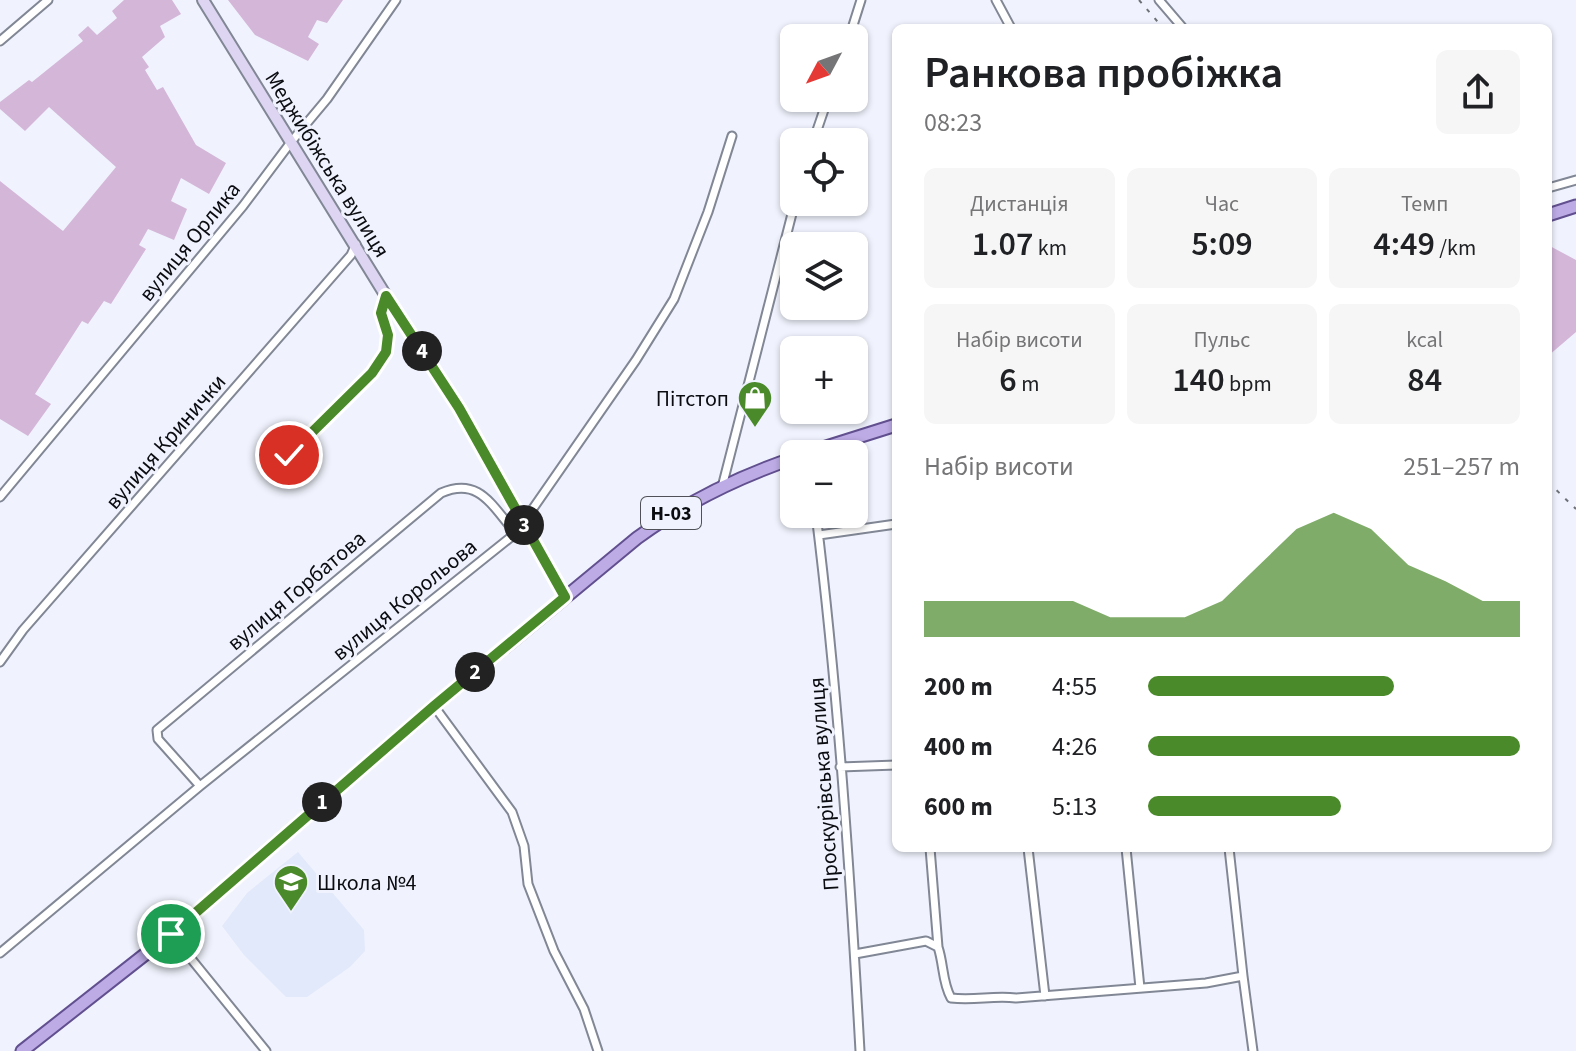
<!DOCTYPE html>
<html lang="uk">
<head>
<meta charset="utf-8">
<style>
  body { margin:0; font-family:"Source Sans 3",sans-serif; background:#f6f6f6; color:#202124; height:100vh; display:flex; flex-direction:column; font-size:30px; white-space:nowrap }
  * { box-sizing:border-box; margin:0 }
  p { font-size:26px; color:#757577 }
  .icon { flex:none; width:44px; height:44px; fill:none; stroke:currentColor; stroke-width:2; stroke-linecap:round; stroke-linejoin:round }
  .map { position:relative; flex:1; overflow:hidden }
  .panel { position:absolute; left:892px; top:24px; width:660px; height:828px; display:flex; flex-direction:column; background:#fff; border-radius:12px; box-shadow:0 2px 6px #0004 }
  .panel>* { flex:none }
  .needle { width:52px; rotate:229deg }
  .tools { position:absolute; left:780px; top:24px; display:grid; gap:16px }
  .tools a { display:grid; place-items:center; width:88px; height:88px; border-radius:12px; background:#fff; box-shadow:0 2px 6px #0004; font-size:40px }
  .pin { position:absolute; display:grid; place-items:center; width:68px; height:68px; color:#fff; margin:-34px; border:4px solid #fff; border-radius:50%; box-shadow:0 2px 8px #0007 }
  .km { position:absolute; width:40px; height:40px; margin:-20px; border-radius:50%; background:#222; color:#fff; font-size:22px; line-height:40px; text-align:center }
  .round { display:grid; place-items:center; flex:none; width:84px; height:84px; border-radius:12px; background:#f6f6f6 }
  .summary { display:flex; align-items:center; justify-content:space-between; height:136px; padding:0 32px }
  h1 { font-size:44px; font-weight:600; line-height:60px }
  .figures { display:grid; grid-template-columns:repeat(3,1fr); gap:12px; height:136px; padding:8px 32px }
  .figures div { display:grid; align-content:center; border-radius:12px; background:#f6f6f6; text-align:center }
  .figures b { font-size:34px; font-weight:600 }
  .figures small { font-size:22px; font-weight:400 }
  .figures p { font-size:22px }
  .chart { height:224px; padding:16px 32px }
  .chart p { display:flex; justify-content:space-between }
  .chart svg { width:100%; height:144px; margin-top:8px; fill:#4b8a2a; opacity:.7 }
  ul { padding:0 32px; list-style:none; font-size:26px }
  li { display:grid; grid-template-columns:128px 96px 1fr; align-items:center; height:60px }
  li i { height:20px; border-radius:10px; background:#4b8a2a }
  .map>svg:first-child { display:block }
</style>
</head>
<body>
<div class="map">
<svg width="1576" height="1051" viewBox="0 0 1576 1051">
  <rect width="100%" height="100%" fill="#f0f3fd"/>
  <path fill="#e2e9fb" d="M298,852L364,930L365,951L350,967L307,997H286L244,955L222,926L247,893Z"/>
  <path fill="#d4b6d9" d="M124,0H172L181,14L160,26L165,37L142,57L149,67L145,70L157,90L163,87L196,145L226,163L209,194L181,178L171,201L187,209L174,240L148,229L139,245L146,249L111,304L104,301L88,324L82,321L35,394L51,404L28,436L0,419V181L63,231L116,167L49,107L25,131L0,109V102L29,80L32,82L83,41L78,35L88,26L97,35L117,18L112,11Z
    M228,0H343L327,23L317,20L308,37L319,44L308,61L255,35Z
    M1548,245L1576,260V332L1548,356Z"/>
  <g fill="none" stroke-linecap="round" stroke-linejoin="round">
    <defs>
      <path id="minor" d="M996,0L1011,28
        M1159,0L1183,28
        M849,38L861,0
        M0,41L48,0
        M813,142L828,98
        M1548,188L1576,180
        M271,476L372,373L386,352L388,335L381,313L386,296
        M722,487L795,202
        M0,497L243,206L291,142L327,99L396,0
        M816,514C838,692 850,872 860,1051
        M819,535L896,524
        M0,662L23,630L351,255L356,244
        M434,706L512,812L524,846L528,884L554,951L584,1009L598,1051
        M840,767L896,765
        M200,786L158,739L157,730L441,493C480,476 492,507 516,533
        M930,848L938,947
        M1028,848L1045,996
        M1126,848L1140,988
        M1229,848L1243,976
        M171,934L266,1051
        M0,953L200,786L516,533L636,360L674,299L708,212L732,136
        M855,954L926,941L938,947C944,965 942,982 951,998C975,1001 993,995 1016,998L1206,983L1243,976L1253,1051"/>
      <path id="secondary" d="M203,0L386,296L459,408L565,597"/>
      <path id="primary" d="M1548,215L1576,206
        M804,454L896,425
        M22,1051L171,934L434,706L637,538C685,503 738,477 794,458"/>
    </defs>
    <use href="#minor" stroke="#818795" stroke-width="11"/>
    <use href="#secondary" stroke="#818795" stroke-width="14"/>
    <use href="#primary" stroke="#614f8f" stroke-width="15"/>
    <use href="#minor" stroke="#fff" stroke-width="7"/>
    <use href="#secondary" stroke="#ddd5f2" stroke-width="10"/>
    <use href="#primary" stroke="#bcabe5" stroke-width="11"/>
    <path stroke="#6f7078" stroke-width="2" stroke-dasharray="4 8" stroke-linecap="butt" d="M1139,0L1163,28
      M1548,482L1576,509"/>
  </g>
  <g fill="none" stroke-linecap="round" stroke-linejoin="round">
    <defs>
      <path id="route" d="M171,934L434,706L565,597L459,408L386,296L381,313L388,335L386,352L372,373L289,455"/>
    </defs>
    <use href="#route" stroke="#fff" stroke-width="16"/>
    <use href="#route" stroke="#4b8a2a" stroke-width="10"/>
  </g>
  <defs>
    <symbol id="shop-pin" viewBox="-11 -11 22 30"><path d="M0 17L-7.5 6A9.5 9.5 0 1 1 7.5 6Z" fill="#4b8a2a" stroke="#f0f3fd"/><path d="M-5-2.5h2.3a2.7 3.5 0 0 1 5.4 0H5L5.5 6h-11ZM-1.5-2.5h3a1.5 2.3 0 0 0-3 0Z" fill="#fff"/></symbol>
    <symbol id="school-pin" viewBox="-11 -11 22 30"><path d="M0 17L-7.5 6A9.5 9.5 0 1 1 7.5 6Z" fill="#4b8a2a" stroke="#f0f3fd"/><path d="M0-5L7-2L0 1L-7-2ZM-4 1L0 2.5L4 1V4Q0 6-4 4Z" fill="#fff"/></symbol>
  </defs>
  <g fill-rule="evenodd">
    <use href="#shop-pin" x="735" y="378" width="40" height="54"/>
    <use href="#school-pin" x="271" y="862" width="40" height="54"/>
  </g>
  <g text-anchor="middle" stroke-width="6" stroke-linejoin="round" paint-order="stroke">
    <rect fill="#f0f3fd" stroke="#505158" stroke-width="2" x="641" y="497" width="60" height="32" rx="6"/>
    <g font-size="20" font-weight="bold" fill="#0b0c11">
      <text x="671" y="520">Н-03</text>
    </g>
    <g font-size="22" fill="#0b0c11" stroke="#f0f3fd">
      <text transform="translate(328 164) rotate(58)" y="8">Меджибіжська вулиця</text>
      <text transform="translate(189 241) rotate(-51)" y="8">вулиця Орлика</text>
      <text transform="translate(165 441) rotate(-49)" y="8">вулиця Кринички</text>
      <text transform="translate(296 590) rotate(-40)" y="8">вулиця Горбатова</text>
      <text transform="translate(404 599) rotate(-39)" y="8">вулиця Корольова</text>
      <text transform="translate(823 784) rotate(-94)" y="8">Проскурівська вулиця</text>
    </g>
    <g font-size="22" fill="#0b0c11" stroke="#f0f3fd" text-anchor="end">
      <text x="729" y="406">Пітстоп</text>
      <text x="317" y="890" text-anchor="start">Школа №4</text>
    </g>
  </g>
</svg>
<div class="tools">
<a><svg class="needle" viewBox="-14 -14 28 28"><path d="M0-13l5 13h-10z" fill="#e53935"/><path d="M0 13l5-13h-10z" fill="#757577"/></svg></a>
<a><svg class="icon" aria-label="locate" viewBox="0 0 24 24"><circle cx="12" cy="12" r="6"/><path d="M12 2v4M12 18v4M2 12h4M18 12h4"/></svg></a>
<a><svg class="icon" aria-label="layers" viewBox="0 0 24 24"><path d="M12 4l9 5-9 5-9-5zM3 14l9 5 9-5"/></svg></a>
<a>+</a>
<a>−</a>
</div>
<div class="pin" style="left:171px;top:934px;background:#1e9e55"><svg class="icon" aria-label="arrive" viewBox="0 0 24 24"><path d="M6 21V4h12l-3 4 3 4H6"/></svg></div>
<div class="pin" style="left:289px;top:455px;background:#d93025"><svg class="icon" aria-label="check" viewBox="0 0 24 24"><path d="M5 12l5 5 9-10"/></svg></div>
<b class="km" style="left:322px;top:802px">1</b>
<b class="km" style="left:475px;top:672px">2</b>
<b class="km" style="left:524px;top:525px">3</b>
<b class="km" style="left:422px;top:351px">4</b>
<section class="panel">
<div class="summary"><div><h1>Ранкова пробіжка</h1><p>08:23</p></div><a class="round"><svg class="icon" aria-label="share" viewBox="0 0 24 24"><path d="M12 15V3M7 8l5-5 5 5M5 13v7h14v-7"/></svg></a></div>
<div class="figures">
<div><p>Дистанція</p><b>1.07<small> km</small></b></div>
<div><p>Час</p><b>5:09</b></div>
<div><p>Темп</p><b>4:49<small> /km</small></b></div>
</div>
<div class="figures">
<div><p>Набір висоти</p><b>6<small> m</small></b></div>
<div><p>Пульс</p><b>140<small> bpm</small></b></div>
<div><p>kcal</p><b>84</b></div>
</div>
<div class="chart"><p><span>Набір висоти</span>251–257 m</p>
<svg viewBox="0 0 160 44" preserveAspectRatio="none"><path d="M0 44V33L10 33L20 33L30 33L40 33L50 38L60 38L70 38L80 33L90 22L100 11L110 6L120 11L130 22L140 27L150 33L160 33V44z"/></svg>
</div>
<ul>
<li><b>200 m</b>4:55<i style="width:66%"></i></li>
<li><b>400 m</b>4:26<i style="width:100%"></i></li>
<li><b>600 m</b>5:13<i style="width:52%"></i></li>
</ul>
</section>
</div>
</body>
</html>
